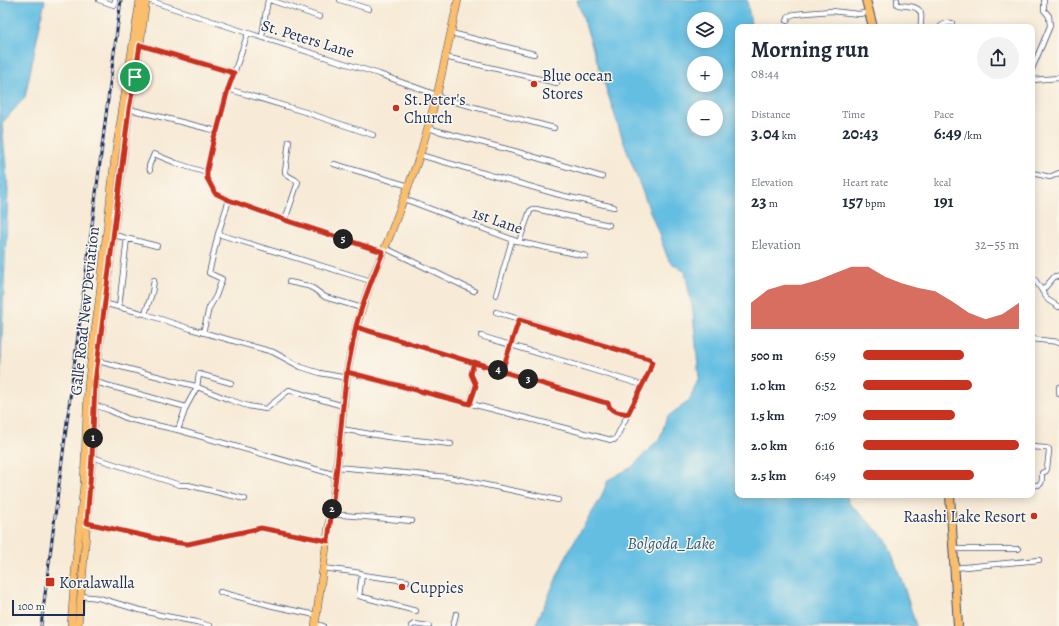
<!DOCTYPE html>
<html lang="en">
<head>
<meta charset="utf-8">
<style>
  body { margin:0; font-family:Alegreya,serif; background:#f2f2f3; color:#1f2937; height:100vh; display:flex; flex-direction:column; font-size:15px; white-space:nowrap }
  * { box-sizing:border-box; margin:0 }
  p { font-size:13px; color:#747a83 }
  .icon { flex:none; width:22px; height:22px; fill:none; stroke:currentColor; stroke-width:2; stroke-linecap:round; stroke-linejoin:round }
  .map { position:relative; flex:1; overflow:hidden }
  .sheet { position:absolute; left:735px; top:24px; width:300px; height:474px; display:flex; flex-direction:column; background:#fff; border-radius:8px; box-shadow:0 2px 10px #0003 }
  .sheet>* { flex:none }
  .tools { position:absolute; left:687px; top:12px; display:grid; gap:8px }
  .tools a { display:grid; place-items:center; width:36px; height:36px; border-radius:50%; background:#fff; box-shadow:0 2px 10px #0003; font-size:20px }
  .scale { position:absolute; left:12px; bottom:10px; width:73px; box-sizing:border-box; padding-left:4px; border:2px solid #1b2f5e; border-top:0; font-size:11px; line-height:14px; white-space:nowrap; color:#1b2f5e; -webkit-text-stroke:3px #fbf7ec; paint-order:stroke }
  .pin { position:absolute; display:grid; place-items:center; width:34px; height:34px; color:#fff; margin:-17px; border:2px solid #fff; border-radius:50%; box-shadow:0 1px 4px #0007 }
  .km { position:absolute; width:20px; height:20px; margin:-10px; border-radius:50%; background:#222; color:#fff; font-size:11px; line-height:20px; text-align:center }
  .round { display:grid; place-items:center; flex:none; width:42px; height:42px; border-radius:21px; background:#f2f2f3 }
  .summary { display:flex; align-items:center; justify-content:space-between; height:68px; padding:0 16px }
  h1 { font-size:22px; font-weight:700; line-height:30px }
  .stats { display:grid; grid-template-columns:repeat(3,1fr); gap:6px; height:68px; padding:4px 16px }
  .stats div { display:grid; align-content:center }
  .stats b { font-size:17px; font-weight:700 }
  .stats small { font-size:11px; font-weight:400 }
  .stats p { font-size:11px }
  .chart { height:112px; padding:8px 16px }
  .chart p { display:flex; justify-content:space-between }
  .chart svg { width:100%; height:72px; margin-top:4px; fill:#c8321e; opacity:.7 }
  ul { padding:0 16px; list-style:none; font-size:13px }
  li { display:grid; grid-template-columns:64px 48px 1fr; align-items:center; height:30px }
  li i { height:10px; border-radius:5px; background:#c8321e }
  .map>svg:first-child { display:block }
</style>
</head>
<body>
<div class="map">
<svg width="1059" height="626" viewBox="0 0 1059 626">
  <rect width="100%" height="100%" fill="#fbf7ec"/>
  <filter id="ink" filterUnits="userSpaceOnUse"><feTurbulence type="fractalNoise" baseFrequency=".025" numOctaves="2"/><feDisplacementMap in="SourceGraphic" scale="8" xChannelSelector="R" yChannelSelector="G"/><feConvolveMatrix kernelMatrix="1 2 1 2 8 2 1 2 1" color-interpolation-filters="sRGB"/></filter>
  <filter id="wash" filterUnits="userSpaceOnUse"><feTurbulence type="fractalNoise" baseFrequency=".012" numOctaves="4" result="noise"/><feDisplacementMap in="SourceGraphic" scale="16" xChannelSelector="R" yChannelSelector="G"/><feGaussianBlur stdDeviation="0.9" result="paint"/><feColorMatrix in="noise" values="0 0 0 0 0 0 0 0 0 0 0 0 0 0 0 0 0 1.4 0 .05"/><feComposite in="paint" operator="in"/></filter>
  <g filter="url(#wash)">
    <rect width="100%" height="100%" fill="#f7ead6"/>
    <path fill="#64bee2" stroke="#4076a0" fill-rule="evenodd" d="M0,0H45L25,97L2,123L8,190L0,382Z
      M577,0H747L751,24L754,27H738V495H847L848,503L862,515L887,541L903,584L916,626H535L570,548L601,498L608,480L632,467L660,438L667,417L689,401L699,378L693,312L685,272L669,261L624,143ZM694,19H716V41H694ZM694,63H716V85H694ZM694,107H716V129H694Z"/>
  </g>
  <g filter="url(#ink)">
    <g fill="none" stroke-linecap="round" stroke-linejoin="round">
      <defs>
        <path id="minor" d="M99,0L114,5L115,0
          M148,0L248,33L379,74L437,95
          M270,0L320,17
          M340,0L369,9
          M897,0V4L898,5C905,6 919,5 921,14C922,18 920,23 921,27
          M787,21L789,16L795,14L831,11L859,14L870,12
          M940,27C944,23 947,22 952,23
          M451,33L534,54
          M262,37L264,23L268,0
          M140,45L234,73L228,89L217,131L214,137L207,170V178L215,193L229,200L218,234L209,273L222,279L216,296L209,308L203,333
          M445,57L557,83
          M1032,69L1050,26L1049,16L1044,10V0
          M234,73L248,33
          M1032,80L1059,78
          M228,89L305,112L373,135
          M436,97L554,128
          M129,109L217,131
          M427,128L514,151L602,177
          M420,155L560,195L614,207
          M334,164L409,186
          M150,170L149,166L154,154L176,163L204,172L207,170
          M1032,173L1050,177L1059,173
          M404,199L519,242L586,256
          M229,200L285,220L383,252
          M285,220L298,182C294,177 287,178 285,172L289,141
          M218,234L371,281
          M114,235L157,246
          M519,242L530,211L533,209H536L609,225
          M385,248L474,291
          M1032,275L1048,300L1059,307
          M289,282L308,286L314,289L325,297L362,308
          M1042,291L1055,276L1059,277
          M496,295L512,240
          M103,303L145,314L191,329L273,352L301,367L320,373L347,378
          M119,307L127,238
          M145,314L152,293L154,280
          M356,327L608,403C610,413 620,412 628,414L649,372L652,362L649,359L496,312
          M481,336L642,385
          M1032,339L1059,342
          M98,361L195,386L230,400L248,406L266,409L289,390L343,406
          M502,371L519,320
          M347,372L611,440H614L616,438L626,418
          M95,382L186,407
          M1059,394V387
          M470,404L475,386V383L471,375L474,363
          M94,405L109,410L128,419L178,430L336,475
          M341,429L388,437L451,444
          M178,430L186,407L197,387L199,374L231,383
          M1032,447L1046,448L1049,449V451L1047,469L1046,471L1042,473C1042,483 1043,486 1032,485
          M92,457L180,485H188L245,499
          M337,467L448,477L558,500
          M331,514L412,521
          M87,523L172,542L188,544L261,528L328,541
          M953,549H1018
          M323,568L361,573L362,575L359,596L416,611
          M954,568L1039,560
          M362,575L407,581
          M220,592L273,606L316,615
          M81,596L99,598L136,609L160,615L197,622L210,626
          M315,624L323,626
          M411,626L414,624L429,626
          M453,626L456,614"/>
        <path id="primary" d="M71,626L76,560L84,484L88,387L93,345L99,302L115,157L140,0
          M78,626L82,583L92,457L95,382L129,109L140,45L146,0
          M315,626L336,475L347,372L356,327L371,281L389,238L420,155L437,95L458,0"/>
        <path id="trunk" d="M866,0L873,27
          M950,495L958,626"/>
      </defs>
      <use href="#minor" stroke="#3c4b70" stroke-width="6"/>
      <use href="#primary" stroke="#3c4b70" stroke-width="8"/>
      <use href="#trunk" stroke="#3c4b70" stroke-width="10"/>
      <use href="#minor" stroke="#fff" stroke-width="4.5"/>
      <use href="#primary" stroke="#fabe6d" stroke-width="7"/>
      <use href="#trunk" stroke="#fabe6d" stroke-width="8"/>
      <defs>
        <path id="rail" d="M41,626L112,68L121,0"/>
      </defs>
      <use href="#rail" stroke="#1b2f5e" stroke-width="3"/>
      <use href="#rail" stroke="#fbf7ec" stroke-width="1.5" stroke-dasharray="4.5" stroke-linecap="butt"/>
    </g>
  </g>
  <g fill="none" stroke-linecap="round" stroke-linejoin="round" filter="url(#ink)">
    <defs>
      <path id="route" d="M135,77L129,109L95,382L92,457L87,523L172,542L188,544L261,528L328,541L337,467L343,406L347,372L356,327C439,352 521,377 603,402L608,403C610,413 620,412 628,414L649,372L652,362L649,359L519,320L502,371L474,362L471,374L475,383L476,386L470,404L347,372C350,357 353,341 356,326C363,301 373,277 383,252L285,220L229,200L215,193L207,178V170L214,137L217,131L228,89L234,73L140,45L135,77"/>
    </defs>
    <use href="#route" stroke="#fff" stroke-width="8"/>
    <use href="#route" stroke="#c8321e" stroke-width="5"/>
  </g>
  <g fill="#c8321e" stroke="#fbf7ec" stroke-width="1.5">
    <circle cx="534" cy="84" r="4"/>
    <circle cx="396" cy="108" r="4"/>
    <circle cx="1034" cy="516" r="4"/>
    <rect x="45" y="577" width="10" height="10" rx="2"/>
    <circle cx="402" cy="587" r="4"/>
  </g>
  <g text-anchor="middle" stroke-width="3" stroke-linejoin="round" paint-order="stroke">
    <g font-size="16" fill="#1b2f5e" stroke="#fbf7ec">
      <text transform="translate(308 38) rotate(17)" y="6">St. Peters Lane</text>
      <text transform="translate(498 220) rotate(19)" y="6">1st Lane</text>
      <text transform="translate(84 311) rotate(-84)" y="6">Galle Road New Deviation</text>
    </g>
    <g font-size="16" fill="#1b2f5e" stroke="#fbf7ec" text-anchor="start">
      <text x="542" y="81">Blue ocean<tspan x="542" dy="18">Stores</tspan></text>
      <text x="404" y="105">St.Peter's<tspan x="404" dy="18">Church</tspan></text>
      <text x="1026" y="522" text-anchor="end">Raashi Lake Resort</text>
      <text x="59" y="588">Koralawalla</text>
      <text x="410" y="593">Cuppies</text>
    </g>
    <g font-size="17" font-style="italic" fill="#315a86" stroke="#fbf7ec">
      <text x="671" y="549">Bolgoda_Lake</text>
    </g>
  </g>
</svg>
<div class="tools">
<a><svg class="icon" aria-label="layers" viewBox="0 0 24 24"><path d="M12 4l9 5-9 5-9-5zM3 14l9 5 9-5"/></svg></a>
<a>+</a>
<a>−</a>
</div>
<div class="scale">100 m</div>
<div class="pin" style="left:135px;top:77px;background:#1e9e55"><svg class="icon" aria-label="arrive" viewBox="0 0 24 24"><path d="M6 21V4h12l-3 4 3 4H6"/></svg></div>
<b class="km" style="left:93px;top:438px">1</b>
<b class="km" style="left:332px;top:509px">2</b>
<b class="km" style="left:528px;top:379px">3</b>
<b class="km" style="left:498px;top:370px">4</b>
<b class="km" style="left:343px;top:239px">5</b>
<section class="sheet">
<div class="summary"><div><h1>Morning run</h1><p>08:44</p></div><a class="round"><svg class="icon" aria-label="share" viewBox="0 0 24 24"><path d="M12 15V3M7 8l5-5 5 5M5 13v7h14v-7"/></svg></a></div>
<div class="stats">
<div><p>Distance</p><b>3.04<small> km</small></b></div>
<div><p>Time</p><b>20:43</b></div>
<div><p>Pace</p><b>6:49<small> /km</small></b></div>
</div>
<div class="stats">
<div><p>Elevation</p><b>23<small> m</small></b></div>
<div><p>Heart rate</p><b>157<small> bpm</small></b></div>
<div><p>kcal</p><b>191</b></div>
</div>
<div class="chart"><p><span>Elevation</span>32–55 m</p>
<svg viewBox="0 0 160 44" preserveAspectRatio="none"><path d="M0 44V28L10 20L20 17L30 17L40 14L50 10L60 6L70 6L80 12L90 16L100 19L110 21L120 27L130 34L140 38L150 35L160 28V44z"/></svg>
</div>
<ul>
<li><b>500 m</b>6:59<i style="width:65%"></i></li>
<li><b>1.0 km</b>6:52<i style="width:70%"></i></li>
<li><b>1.5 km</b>7:09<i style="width:59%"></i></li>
<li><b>2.0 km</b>6:16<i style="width:100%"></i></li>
<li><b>2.5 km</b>6:49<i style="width:71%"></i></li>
</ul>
</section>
</div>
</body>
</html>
